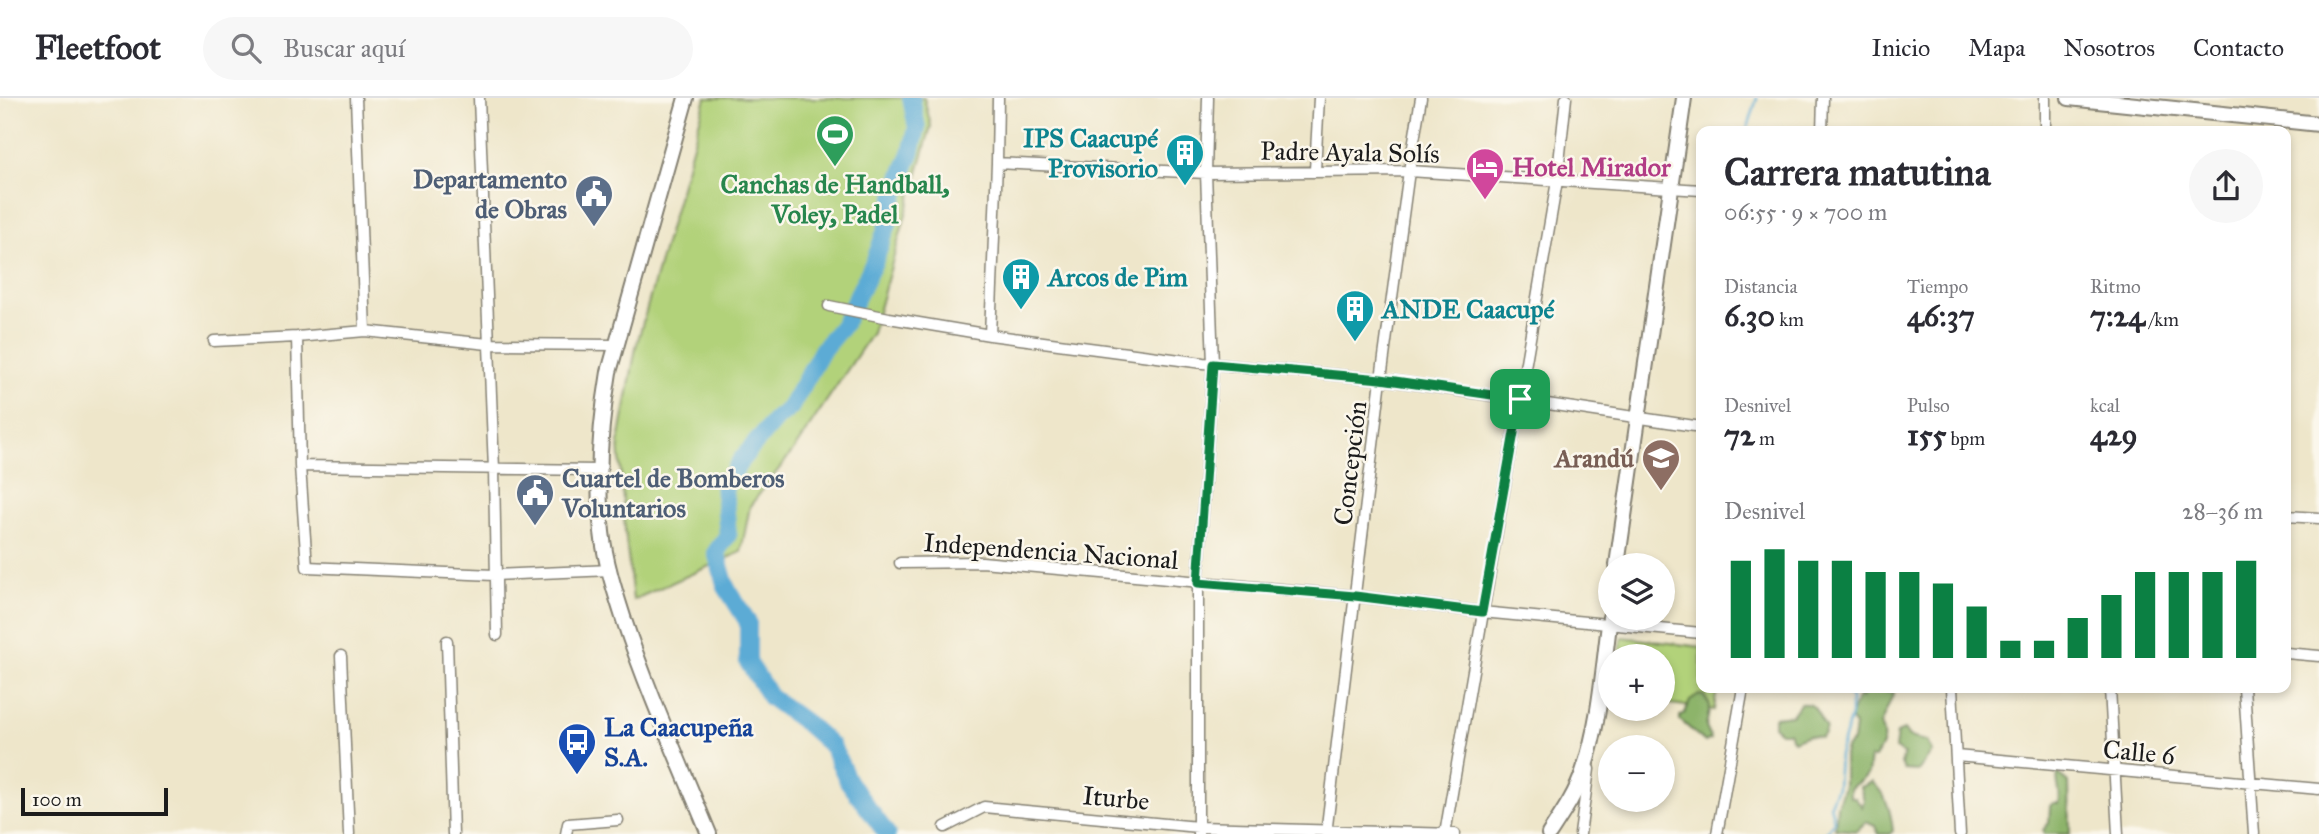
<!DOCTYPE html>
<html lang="es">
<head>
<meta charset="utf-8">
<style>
  body { margin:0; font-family:"IM FELL Great Primer",serif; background:#f7f7f7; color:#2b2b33; height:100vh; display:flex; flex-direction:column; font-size:26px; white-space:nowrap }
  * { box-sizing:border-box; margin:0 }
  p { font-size:23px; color:#7c7c81 }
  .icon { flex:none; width:38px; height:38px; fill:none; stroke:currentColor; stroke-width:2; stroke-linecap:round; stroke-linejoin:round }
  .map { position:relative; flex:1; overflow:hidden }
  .sheet { position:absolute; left:1696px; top:28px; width:595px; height:567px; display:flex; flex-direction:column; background:#fff; border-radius:14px; box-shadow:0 4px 10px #0003 }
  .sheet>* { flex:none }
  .tools { position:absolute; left:1598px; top:455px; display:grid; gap:14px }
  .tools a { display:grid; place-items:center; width:77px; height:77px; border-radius:50%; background:#fff; box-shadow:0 4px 10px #0003; font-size:35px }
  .scale { position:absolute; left:21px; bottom:18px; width:147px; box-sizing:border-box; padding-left:7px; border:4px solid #1c1c1c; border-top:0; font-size:19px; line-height:24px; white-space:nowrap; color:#1c1c1c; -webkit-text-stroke:5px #fbf7ec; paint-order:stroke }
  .pin { position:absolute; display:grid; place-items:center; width:60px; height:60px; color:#fff; margin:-30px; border-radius:14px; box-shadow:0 4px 10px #0006 }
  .round { display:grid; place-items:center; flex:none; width:74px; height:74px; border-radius:37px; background:#f7f7f7 }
  .overview { display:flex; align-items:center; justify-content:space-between; height:119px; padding:0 28px }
  h1 { font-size:38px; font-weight:700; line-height:52px }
  .figures { display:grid; grid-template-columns:repeat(3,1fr); gap:10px; height:119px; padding:7px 28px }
  .figures div { display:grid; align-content:center }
  .figures b { font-size:30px; font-weight:700 }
  .figures small { font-size:19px; font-weight:400 }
  .figures p { font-size:19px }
  .chart { height:196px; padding:14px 28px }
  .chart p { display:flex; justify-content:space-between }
  .chart svg { width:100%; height:126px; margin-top:7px; stroke:#0b8043; stroke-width:6 }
  header { display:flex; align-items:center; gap:42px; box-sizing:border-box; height:98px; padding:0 35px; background:#fff; border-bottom:2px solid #e1e1e2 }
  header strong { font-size:33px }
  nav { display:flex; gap:38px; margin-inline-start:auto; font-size:24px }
  .search { width:490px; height:63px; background:#f7f7f7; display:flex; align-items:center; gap:18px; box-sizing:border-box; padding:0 24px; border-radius:38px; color:#7c7c81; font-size:26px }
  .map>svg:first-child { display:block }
</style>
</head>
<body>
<header>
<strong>Fleetfoot</strong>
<div class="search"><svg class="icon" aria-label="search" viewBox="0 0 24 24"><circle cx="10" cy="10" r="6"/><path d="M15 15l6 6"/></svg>Buscar aquí</div>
<nav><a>Inicio</a><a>Mapa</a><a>Nosotros</a><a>Contacto</a></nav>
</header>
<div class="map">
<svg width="2319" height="736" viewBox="0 0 2319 736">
  <rect width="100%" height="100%" fill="#fbf7ec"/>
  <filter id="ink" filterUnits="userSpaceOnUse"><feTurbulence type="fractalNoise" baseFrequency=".0143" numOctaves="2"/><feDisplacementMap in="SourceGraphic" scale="14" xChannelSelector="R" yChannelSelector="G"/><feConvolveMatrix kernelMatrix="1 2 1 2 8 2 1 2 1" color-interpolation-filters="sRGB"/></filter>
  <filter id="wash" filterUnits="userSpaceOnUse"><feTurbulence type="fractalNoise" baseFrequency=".00686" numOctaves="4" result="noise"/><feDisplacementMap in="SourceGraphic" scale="28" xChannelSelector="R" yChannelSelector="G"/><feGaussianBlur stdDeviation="1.57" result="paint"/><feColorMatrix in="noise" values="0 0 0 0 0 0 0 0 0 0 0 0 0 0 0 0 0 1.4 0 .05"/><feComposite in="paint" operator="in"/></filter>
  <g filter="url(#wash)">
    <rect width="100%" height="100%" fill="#eee6ca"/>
    <path fill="#b2d27a" stroke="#67774b" stroke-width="2" d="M706,0H924L931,28L872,235L793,353L750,408L741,454L633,502L625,433L619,344L636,249Z
      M1622,539L1701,549V590H1717L1714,612L1663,605L1662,558H1619Z"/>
    <path fill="#8db46a" stroke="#546843" stroke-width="2" d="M1854,590H1884L1888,595L1894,594L1880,627C1887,640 1882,649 1875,660H1870C1868,666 1870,672 1867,677C1863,682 1855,685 1850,691V699H1855L1862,709L1864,702L1860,689L1872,684C1887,697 1891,714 1893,733L1889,736H1879L1875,728L1866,724L1856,733L1835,731L1837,708L1844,688V657L1846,650L1853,643L1855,628L1850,621L1857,600H1862Z
      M1699,597L1704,598L1710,607L1706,629L1711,641L1705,644L1680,622V618L1685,615L1690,603Z
      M1800,606C1820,604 1815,618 1826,629L1824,636L1820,639L1808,637L1793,643L1788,634H1780L1774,629V619L1792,617Z
      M1904,632L1909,639L1927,643L1932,654L1918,673L1904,672L1901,665L1904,656L1895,651L1897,635Z
      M2058,675L2069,684L2070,736H2044L2043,732L2049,725L2050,708L2053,705H2059C2062,694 2055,686 2058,675Z"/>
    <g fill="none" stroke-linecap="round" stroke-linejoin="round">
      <path stroke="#5babd5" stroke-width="2.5" d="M1747,33L1757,0
        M1825,736L1834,723L1830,706L1837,689L1839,657L1851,617V601L1844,590"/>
      <path stroke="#5babd5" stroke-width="18" d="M887,736L848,683L832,648L807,626L770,599L748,564V524L726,489L716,454L728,437L724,390L741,362L775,322L790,310L823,251L843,227L875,162L888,126L898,87L911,55L917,30L911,0"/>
    </g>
  </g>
  <g filter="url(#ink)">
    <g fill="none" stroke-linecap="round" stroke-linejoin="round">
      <defs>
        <path id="street" d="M356,0L365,233
          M479,0L494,371L497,537
          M2045,0V33
          M1822,33L1823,0
          M997,65L1206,75L1409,73L1701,92
          M1315,72L1319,0
          M829,208L889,220L990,237L1203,265L1381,281L1701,329
          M990,237L997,65L998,0
          M297,239L300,368L307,469L494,477L611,472
          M214,243L297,239L365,233L488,246L616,247
          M300,368L598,372
          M2286,418L2319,420
          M900,465L982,464L1355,498L1482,514L1701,535
          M447,543L453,736
          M2286,555L2319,558
          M341,558L349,736
          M1952,590L1960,736
          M2110,590L2118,736
          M2244,590L2254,736
          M1956,658L2319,691
          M945,729L984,709L1198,729L1455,736
          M566,736L568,726L618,722
          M1198,736V485L1213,266L1206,75L1208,0
          M1326,736L1381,281L1409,73L1421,0
          M1445,736L1557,83L1566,0
          M1580,736L1589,671
          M1717,736L1743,590"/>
        <path id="primary" d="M686,0L609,274C600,327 596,379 602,434C605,463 615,494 624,522C648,595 680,665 709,736
          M2069,0L2319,26
          M1617,467L1684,0
          M1549,736C1562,716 1576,696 1583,674C1600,625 1603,570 1610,519"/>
      </defs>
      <use href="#street" stroke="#858173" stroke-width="13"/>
      <use href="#primary" stroke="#858173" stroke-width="18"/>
      <use href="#street" stroke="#fff" stroke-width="10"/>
      <use href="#primary" stroke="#fff" stroke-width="14"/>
    </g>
  </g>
  <g fill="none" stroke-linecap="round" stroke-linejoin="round" filter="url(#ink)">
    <defs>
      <path id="route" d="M1213,266L1381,281L1520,301L1482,514L1355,498L1198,485Z"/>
    </defs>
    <use href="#route" stroke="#fff" stroke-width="14"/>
    <use href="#route" stroke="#0b8043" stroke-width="9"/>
  </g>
  <defs>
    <symbol id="stadium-pin" viewBox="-11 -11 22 30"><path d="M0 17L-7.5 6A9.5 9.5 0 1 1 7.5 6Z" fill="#2e9e5b" stroke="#fbf7ec"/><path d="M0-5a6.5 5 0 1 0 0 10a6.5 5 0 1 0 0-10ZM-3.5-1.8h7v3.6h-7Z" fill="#fff"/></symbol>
    <symbol id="building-pin" viewBox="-11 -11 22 30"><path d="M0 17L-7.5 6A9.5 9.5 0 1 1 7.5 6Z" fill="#0f9aa8" stroke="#fbf7ec"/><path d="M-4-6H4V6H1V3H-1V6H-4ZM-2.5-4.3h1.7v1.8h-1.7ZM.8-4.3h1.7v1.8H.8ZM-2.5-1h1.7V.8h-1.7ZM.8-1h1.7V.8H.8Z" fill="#fff"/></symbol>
    <symbol id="hotel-pin" viewBox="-11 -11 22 30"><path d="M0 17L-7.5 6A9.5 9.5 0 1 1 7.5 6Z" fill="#d1479c" stroke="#fbf7ec"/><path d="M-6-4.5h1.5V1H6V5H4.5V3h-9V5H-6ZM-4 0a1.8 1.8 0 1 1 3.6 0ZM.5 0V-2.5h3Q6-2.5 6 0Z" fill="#fff"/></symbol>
    <symbol id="civic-pin" viewBox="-11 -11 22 30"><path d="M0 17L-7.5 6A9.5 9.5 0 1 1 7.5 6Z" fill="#5c6f8a" stroke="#fbf7ec"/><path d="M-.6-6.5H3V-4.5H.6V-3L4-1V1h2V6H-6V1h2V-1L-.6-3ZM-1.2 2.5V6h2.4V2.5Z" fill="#fff"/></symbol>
    <symbol id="university-pin" viewBox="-11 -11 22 30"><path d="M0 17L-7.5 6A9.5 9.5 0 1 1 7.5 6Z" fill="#8d6e63" stroke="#fbf7ec"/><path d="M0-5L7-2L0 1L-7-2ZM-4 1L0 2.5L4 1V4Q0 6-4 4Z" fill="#fff"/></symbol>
    <symbol id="bus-pin" viewBox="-11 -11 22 30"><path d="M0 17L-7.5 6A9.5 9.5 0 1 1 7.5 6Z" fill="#1a4fb4" stroke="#fbf7ec"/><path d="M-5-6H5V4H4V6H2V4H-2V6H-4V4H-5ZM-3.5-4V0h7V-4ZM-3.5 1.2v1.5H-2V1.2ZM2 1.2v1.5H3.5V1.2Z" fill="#fff"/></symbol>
  </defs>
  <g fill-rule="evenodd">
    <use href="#stadium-pin" x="813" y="14" width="44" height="60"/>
    <use href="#building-pin" x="1163" y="33" width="44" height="60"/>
    <use href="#hotel-pin" x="1463" y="47" width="44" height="60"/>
    <use href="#civic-pin" x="572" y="74" width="44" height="60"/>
    <use href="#building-pin" x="999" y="157" width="44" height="60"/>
    <use href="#building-pin" x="1333" y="189" width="44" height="60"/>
    <use href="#university-pin" x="1639" y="338" width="44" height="60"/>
    <use href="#civic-pin" x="513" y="373" width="44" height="60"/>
    <use href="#bus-pin" x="555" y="622" width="44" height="60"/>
  </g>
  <g text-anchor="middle" stroke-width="5" stroke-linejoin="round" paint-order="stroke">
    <g font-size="26" font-weight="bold" fill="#0d838f" stroke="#fbf7ec" text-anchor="start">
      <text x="1158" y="49" text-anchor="end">IPS Caacupé<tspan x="1158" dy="30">Provisorio</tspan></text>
      <text x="1048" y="188">Arcos de Pim</text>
      <text x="1382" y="220">ANDE Caacupé</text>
    </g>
    <g font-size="26" fill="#1c1c1c" stroke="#fbf7ec">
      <text transform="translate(1350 54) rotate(1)" y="9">Padre Ayala Solís</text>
      <text transform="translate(1350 365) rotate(-83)" y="9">Concepción</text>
      <text transform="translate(1051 453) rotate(4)" y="9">Independencia Nacional</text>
      <text transform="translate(2139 654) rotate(5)" y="9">Calle 6</text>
      <text transform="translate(1116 700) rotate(5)" y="9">Iturbe</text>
    </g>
    <g font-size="26" font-weight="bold" fill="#b23c85" stroke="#fbf7ec" text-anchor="start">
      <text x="1512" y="78">Hotel Mirador</text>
    </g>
    <g font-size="26" font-weight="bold" fill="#4e5e75" stroke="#fbf7ec" text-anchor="end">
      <text x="567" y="90">Departamento<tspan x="567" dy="30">de Obras</tspan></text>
      <text x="562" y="389" text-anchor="start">Cuartel de Bomberos<tspan x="562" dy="30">Voluntarios</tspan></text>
    </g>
    <g font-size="26" font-weight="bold" fill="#27864d" stroke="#fbf7ec">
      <text x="835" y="95">Canchas de Handball,<tspan x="835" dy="30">Voley, Padel</tspan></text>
    </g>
    <g font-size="26" font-weight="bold" fill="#785e54" stroke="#fbf7ec" text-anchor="end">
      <text x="1634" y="369">Arandú</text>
    </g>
    <g font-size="26" font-weight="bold" fill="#164399" stroke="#fbf7ec" text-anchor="start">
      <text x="604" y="638">La Caacupeña<tspan x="604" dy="30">S.A.</tspan></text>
    </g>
  </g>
</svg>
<div class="tools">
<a><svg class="icon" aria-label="layers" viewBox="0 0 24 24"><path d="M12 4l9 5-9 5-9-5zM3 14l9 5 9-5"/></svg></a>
<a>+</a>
<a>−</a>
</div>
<div class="scale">100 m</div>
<div class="pin" style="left:1520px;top:301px;background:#1e9e55"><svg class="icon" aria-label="arrive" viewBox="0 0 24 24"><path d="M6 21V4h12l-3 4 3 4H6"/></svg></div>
<section class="sheet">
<div class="overview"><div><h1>Carrera matutina</h1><p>06:55 · 9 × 700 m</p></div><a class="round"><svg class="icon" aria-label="share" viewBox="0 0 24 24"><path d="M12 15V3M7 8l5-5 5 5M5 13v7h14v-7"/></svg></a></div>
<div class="figures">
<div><p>Distancia</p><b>6.30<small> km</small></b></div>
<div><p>Tiempo</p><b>46:37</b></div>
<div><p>Ritmo</p><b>7:24<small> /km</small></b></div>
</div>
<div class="figures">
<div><p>Desnivel</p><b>72<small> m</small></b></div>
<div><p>Pulso</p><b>155<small> bpm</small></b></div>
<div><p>kcal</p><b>429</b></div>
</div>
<div class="chart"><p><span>Desnivel</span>28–36 m</p>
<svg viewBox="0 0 160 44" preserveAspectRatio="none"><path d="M5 44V10M15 44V6M25 44V10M35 44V10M45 44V14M55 44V14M65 44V18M75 44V26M85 44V38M95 44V38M105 44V30M115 44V22M125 44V14M135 44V14M145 44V14M155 44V10"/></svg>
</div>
</section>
</div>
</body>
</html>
